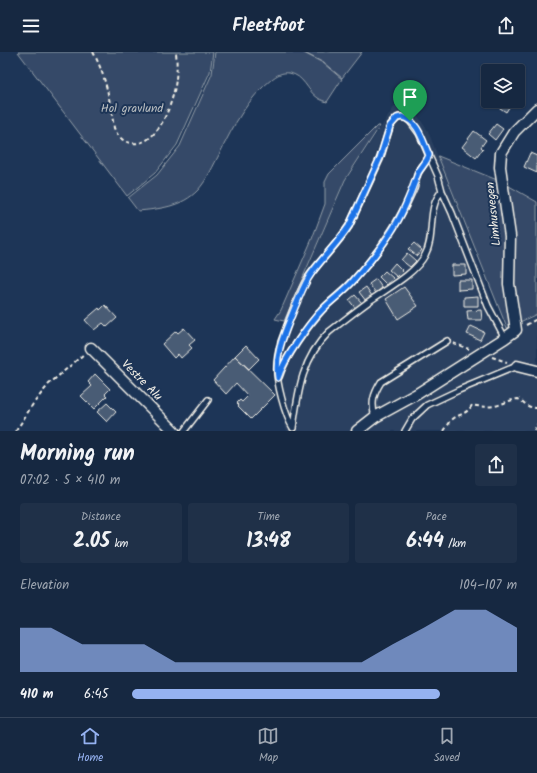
<!DOCTYPE html>
<html lang="en">
<head>
<meta charset="utf-8">
<style>
  body { margin:0; font-family:Kalam,sans-serif; background:#1f3048; color:#f1f3f6; height:100vh; display:flex; flex-direction:column; font-size:15px; white-space:nowrap }
  * { box-sizing:border-box; margin:0 }
  p { font-size:13px; color:#9ea6b1 }
  .icon { flex:none; width:22px; height:22px; fill:none; stroke:currentColor; stroke-width:2; stroke-linecap:round; stroke-linejoin:round }
  .map { position:relative; height:379px; overflow:hidden }
  .sheet { display:flex; flex-direction:column; background:#162841; flex:1 }
  .sheet>* { flex:none }
  .controls { position:absolute; left:481px; top:12px; display:grid; gap:8px }
  .controls a { display:grid; place-items:center; width:44px; height:44px; border-radius:4px; background:#162841; box-shadow:0 1px 3px #0004,0 0 0 1px #35445a; font-size:20px }
  .pin { position:absolute; display:grid; place-items:center; width:34px; height:34px; color:#fff; margin:-41px -17px; border-radius:50% 50% 50% 0; rotate:-45deg; box-shadow:0 0 4px #0007 }
  .pin .icon { rotate:45deg }
  .round { display:grid; place-items:center; flex:none; width:42px; height:42px; border-radius:4px; background:#1f3048 }
  .headline { display:flex; align-items:center; justify-content:space-between; height:68px; padding:0 20px }
  h1 { font-size:22px; font-weight:600; line-height:30px }
  .metrics { display:grid; grid-template-columns:repeat(3,1fr); gap:6px; height:68px; padding:4px 20px }
  .metrics div { display:grid; align-content:center; border-radius:4px; background:#1f3048; text-align:center }
  .metrics b { font-size:20px; font-weight:600 }
  .metrics small { font-size:11px; font-weight:400 }
  .metrics p { font-size:11px }
  .chart { height:112px; padding:8px 20px }
  .chart p { display:flex; justify-content:space-between }
  .chart svg { width:100%; height:72px; margin-top:4px; fill:#95b2f1; opacity:.7 }
  ul { padding:0 20px; list-style:none; font-size:13px }
  li { display:grid; grid-template-columns:64px 48px 1fr; align-items:center; height:30px }
  li i { height:10px; border-radius:5px; background:#95b2f1 }
  header { display:flex; justify-content:space-between; align-items:center; height:52px; padding:0 20px; background:#162841; font-size:18px; font-weight:600 }
  .tab-bar { display:flex; justify-content:space-around; align-items:center; height:56px; border-top:1px solid #35445a; background:#162841; font-size:11px; color:#9ea6b1 }
  .tab-bar a { display:grid; justify-items:center; gap:2px }
  .tab-bar .current { color:#95b2f1 }
  .map>svg:first-child { display:block }
</style>
</head>
<body>
<header><svg class="icon" aria-label="menu" viewBox="0 0 24 24"><path d="M4 6h16M4 12h16M4 18h16"/></svg>Fleetfoot<svg class="icon" aria-label="share" viewBox="0 0 24 24"><path d="M12 15V3M7 8l5-5 5 5M5 13v7h14v-7"/></svg></header>
<div class="map">
<svg width="537" height="379" viewBox="0 0 537 379">
  <rect width="100%" height="100%" fill="#1d3557"/>
  <filter id="ink" filterUnits="userSpaceOnUse"><feTurbulence type="fractalNoise" baseFrequency=".025" numOctaves="2"/><feDisplacementMap in="SourceGraphic" scale="8" xChannelSelector="R" yChannelSelector="G"/><feConvolveMatrix kernelMatrix="1 2 1 2 8 2 1 2 1" color-interpolation-filters="sRGB"/></filter>
  <g filter="url(#ink)">
    <path fill="#2a4060" d="M395,54L413,57L428,79L504,279L537,263V379H287L276,344L273,313L275,294L284,271L346,128Z"/>
    <path fill="#354a67" stroke="#949ea8" d="M18,0H213L210,20L177,93L155,121L127,144Z
      M215,0H302L323,11L342,27L327,50C324,49 321,48 318,46C307,39 304,23 289,21C282,20 277,23 272,27C248,46 233,74 220,101C213,114 207,128 198,138C182,155 159,157 138,159L128,146L157,123L180,94L212,22Z
      M303,0H362L342,26L324,11Z
      M377,74H380L345,128L284,269L275,267L281,258L312,187L325,152V130L329,122Z
      M438,104L502,130L537,150V262L507,276Z"/>
    <path fill="#485b74" stroke="#f4f1e8" d="M496,49H513L506,60L494,52Z
      M496,72L503,77L495,88L488,82Z
      M474,79L486,88L481,95L483,97L476,106L462,95Z
      M530,101L537,104V121L524,115Z
      M414,191L422,198L417,204L408,197Z
      M407,201L416,209L410,215L401,208Z
      M395,211L403,219L397,225L389,218Z
      M452,213H466V222L452,223Z
      M385,219L393,226L387,233L379,225Z
      M376,227L382,236L376,241L369,232Z
      M458,228H472V237L458,238Z
      M366,235L372,244L366,249L359,240Z
      M404,235L418,254L398,267L386,247Z
      M355,243L362,251L356,257L349,248Z
      M478,244V254H464V245Z
      M105,253L117,266L107,275L103,271L94,278L85,268L99,256L100,258Z
      M481,258L482,268H468L467,259Z
      M471,274L484,280L480,288L467,282Z
      M184,276L195,288L189,293L192,296L181,306L178,302L174,306L162,292L176,279L178,281Z
      M246,293L259,307L249,317L235,304Z
      M235,304L275,343L251,367L238,354L239,353L237,351L240,348L242,350L248,344L236,331L226,342L213,328Z
      M95,322L110,337L105,342L107,344L94,357L81,344L92,334L88,330Z
      M107,351L116,360L107,370L97,360Z"/>
    <g fill="none" stroke-linecap="round" stroke-linejoin="round">
      <defs>
        <path id="service" d="M279,325C285,305 307,275 321,259C331,248 343,240 352,230C378,202 399,171 414,136C416,131 416,126 418,121C421,115 427,110 429,103
          M375,365C371,351 373,343 381,330L447,289
          M293,376C285,363 276,330 277,315C277,307 279,298 281,290C288,272 297,243 307,227C320,208 337,193 349,174L380,107L390,74L393,70L399,65L406,66L410,69L419,81L438,124L442,139L452,161L488,254L505,286
          M293,376C298,340 302,306 329,280C343,269 357,258 371,248C388,236 415,222 425,203C436,184 426,156 442,139
          M184,379L208,348
          M405,379L412,367L427,353L459,338L517,314"/>
        <path id="minor" d="M91,296L174,379
          M517,314L537,319
          M357,379L375,365L417,342L505,286L516,278L509,232L510,184L500,115L501,101L514,80L537,57"/>
      </defs>
      <use href="#service" stroke="#f4f1e8" stroke-width="8"/>
      <use href="#minor" stroke="#f4f1e8" stroke-width="13"/>
      <path stroke="#f4f1e8" stroke-width="2" stroke-dasharray="4 3" stroke-linecap="butt" d="M93,0C106,24 110,49 114,76C118,85 123,90 132,91C157,95 172,53 175,34C177,23 177,11 176,0
        M526,273L537,267
        M453,291L469,297
        M492,305L507,310
        M16,379L33,352L49,332L84,302
        M444,379C447,375 450,369 454,366C461,362 468,361 472,353C480,355 487,355 495,354C503,352 509,348 518,347C527,351 524,355 537,356
        M534,379L537,372"/>
      <use href="#service" stroke="#1d3557" stroke-width="5"/>
      <use href="#minor" stroke="#1d3557" stroke-width="10"/>
    </g>
  </g>
  <g fill="none" stroke-linecap="round" stroke-linejoin="round" filter="url(#ink)">
    <defs>
      <path id="route" d="M402,65C418,68 423,90 429,103C427,110 421,115 418,121C411,141 404,160 393,177C382,195 368,212 354,228C345,239 333,247 323,257C309,271 284,307 278,326C274,301 286,278 295,255C300,244 304,232 311,222C323,205 338,191 349,174L380,106L390,74L397,66Z"/>
    </defs>
    <use href="#route" stroke="#fff" stroke-width="8"/>
    <use href="#route" stroke="#1a73e8" stroke-width="5"/>
  </g>
  <g text-anchor="middle" stroke-width="4" stroke-linejoin="round" paint-order="stroke">
    <g font-size="12" fill="#bbbfc1" stroke="#1d3557">
      <text x="132" y="60">Hol gravlund</text>
    </g>
    <g font-size="12" fill="#f4f1e8" stroke="#1d3557">
      <text transform="translate(493 162) rotate(-96)" y="4">Limhusvegen</text>
      <text transform="translate(142 328) rotate(45)" y="4">Vestre Alu</text>
    </g>
  </g>
</svg>
<div class="controls">
<a><svg class="icon" aria-label="layers" viewBox="0 0 24 24"><path d="M12 4l9 5-9 5-9-5zM3 14l9 5 9-5"/></svg></a>
</div>
<div class="pin" style="left:410px;top:69px;background:#1e9e55"><svg class="icon" aria-label="arrive" viewBox="0 0 24 24"><path d="M6 21V4h12l-3 4 3 4H6"/></svg></div>
</div>
<section class="sheet">
<div class="headline"><div><h1>Morning run</h1><p>07:02 · 5 × 410 m</p></div><a class="round"><svg class="icon" aria-label="share" viewBox="0 0 24 24"><path d="M12 15V3M7 8l5-5 5 5M5 13v7h14v-7"/></svg></a></div>
<div class="metrics">
<div><p>Distance</p><b>2.05<small> km</small></b></div>
<div><p>Time</p><b>13:48</b></div>
<div><p>Pace</p><b>6:44<small> /km</small></b></div>
</div>
<div class="chart"><p><span>Elevation</span>104–107 m</p>
<svg viewBox="0 0 160 44" preserveAspectRatio="none"><path d="M0 44V17L10 17L20 27L30 27L40 27L50 38L60 38L70 38L80 38L90 38L100 38L110 38L120 27L130 17L140 6L150 6L160 17V44z"/></svg>
</div>
<ul>
<li><b>410 m</b>6:45<i style="width:80%"></i></li>
</ul>
</section>
<nav class="tab-bar">
<a class="current"><svg class="icon" aria-label="home" viewBox="0 0 24 24"><path d="M3 11l9-7 9 7M6 9v11h12V9"/></svg>Home</a>
<a><svg class="icon" aria-label="map" viewBox="0 0 24 24"><path d="M3 6l6-2 6 2 6-2v14l-6 2-6-2-6 2zM9 4v14M15 6v14"/></svg>Map</a>
<a><svg class="icon" aria-label="saved" viewBox="0 0 24 24"><path d="M7 4h10v16l-5-4-5 4z"/></svg>Saved</a>
</nav>
</body>
</html>
